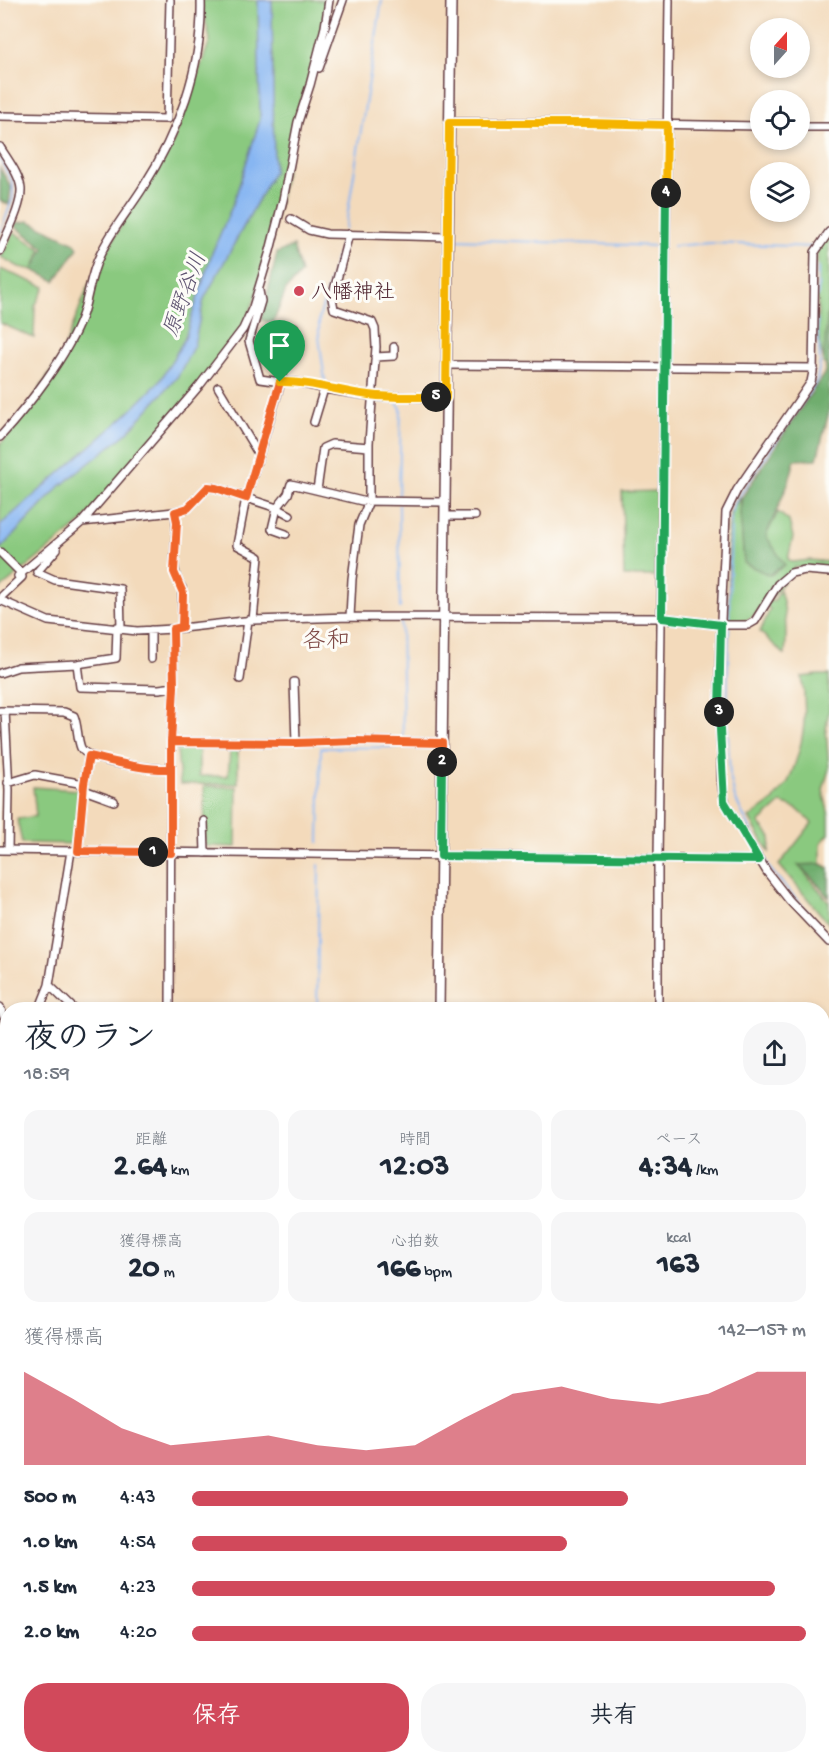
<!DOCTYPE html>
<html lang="ja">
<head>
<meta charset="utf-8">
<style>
  body { margin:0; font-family:"Gochi Hand","Klee One",sans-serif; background:#f6f6f7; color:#1f2937; height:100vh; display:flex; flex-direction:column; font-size:22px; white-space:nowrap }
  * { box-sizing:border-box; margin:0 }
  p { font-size:20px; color:#747a83 }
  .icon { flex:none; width:33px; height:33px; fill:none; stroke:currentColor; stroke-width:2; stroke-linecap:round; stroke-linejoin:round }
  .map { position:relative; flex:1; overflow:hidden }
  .drawer { position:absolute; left:0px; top:1002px; width:830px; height:762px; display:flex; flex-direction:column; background:#fff; border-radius:24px 24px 0 0; box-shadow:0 3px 9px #0003 }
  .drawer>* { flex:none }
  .needle { width:39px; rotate:21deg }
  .buttons { position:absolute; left:750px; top:18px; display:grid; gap:12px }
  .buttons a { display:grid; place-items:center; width:60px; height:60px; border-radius:50%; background:#fff; box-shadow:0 3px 9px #0003; font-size:30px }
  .pin { position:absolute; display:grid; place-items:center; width:51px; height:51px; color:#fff; margin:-62px -26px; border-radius:50% 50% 50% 0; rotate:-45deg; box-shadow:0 0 6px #0007 }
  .pin .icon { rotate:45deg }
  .km { position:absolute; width:30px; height:30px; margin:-15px; border-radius:50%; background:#222; color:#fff; font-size:16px; line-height:30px; text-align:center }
  .round { display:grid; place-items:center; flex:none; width:63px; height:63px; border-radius:24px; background:#f6f6f7 }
  .head { display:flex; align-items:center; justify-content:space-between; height:102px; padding:0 24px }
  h1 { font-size:33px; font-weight:700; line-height:45px }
  .figures { display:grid; grid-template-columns:repeat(3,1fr); gap:9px; height:102px; padding:6px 24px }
  .figures div { display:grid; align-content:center; border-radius:15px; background:#f6f6f7; text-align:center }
  .figures b { font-size:30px; font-weight:700 }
  .figures small { font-size:16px; font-weight:400 }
  .figures p { font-size:16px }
  .chart { height:168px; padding:12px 24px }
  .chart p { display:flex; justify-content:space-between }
  .chart svg { width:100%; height:108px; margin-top:6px; fill:#d1495b; opacity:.7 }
  .button { display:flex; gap:12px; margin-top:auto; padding:12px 24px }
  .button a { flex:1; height:69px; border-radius:24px; background:#d1495b; color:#fff; font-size:24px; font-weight:700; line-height:69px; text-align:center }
  .button a+a { background:#f6f6f7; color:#1f2937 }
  ul { padding:0 24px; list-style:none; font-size:20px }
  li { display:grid; grid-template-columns:96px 72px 1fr; align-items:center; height:45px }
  li i { height:15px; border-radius:8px; background:#d1495b }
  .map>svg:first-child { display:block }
</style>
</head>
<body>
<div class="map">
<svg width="829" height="1764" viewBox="0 0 829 1764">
  <rect width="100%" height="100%" fill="#fdfcf7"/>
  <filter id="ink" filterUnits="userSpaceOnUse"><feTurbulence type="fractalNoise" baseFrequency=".0167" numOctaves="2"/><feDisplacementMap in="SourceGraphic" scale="12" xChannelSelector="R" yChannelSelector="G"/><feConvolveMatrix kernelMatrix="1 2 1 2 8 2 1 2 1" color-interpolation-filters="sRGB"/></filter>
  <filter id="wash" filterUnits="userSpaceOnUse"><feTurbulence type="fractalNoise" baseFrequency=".008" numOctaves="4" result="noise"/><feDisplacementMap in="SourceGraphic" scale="24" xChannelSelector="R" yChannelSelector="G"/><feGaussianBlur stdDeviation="1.35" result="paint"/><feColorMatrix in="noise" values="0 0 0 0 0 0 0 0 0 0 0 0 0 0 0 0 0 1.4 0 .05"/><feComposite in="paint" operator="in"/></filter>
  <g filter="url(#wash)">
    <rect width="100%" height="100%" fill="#f3dabb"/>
    <path fill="#8ac97f" stroke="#6a7455" stroke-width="1.5" d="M201,0H326L323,34L298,111L280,199L260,285L246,322L224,356L82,522L0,589V444L13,430L62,354L88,286L136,198L173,143L210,40Z
      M14,232L41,249L33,270L19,267L1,257Z
      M829,232V297L826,366L821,351L818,329L817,249Z
      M0,269L45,287L35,306L34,338L0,323Z
      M657,491L655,576H624L622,492Z
      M740,497L744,563L771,575L783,566L765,537L778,512L789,521L793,537L788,559L792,562L810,560L829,562V569L795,567L768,602L774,601L780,590C787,612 787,633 785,655L760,632L770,609L763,603C754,619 748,623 729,620L728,534L730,512Z
      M818,675H829V709L826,729L829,769L823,790L829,816V834L821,843V864L799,866L829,902V924L779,865L812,823L797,809L781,803L759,823L771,837L769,852L749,818L774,800C777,792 785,789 788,782C804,745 808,716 802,677Z
      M177,749H199V776H228L230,750L238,751V784H180Z
      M204,786L237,787L236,847L205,846Z
      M33,787L78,790L77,844L22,843L17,819L36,816Z
      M0,1113L7,1119V1189L0,1183Z
      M30,1757H244L241,1764H47L32,1763Z"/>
    <path fill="#6fad6e" stroke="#5c664c" stroke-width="1.5" d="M0,168L11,187L9,204L0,201Z
      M29,221L75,243L78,248L55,281L33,270L44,248L15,226L17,223Z
      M293,246L301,273L286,290L273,323L261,320L277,253Z
      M829,297V412L817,459L795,460L789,481L766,536L785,565L769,575L744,563L740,513L742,497L824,374L826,366L823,363Z
      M822,864L829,868V898L813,879L798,865Z
      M0,1294L4,1295C6,1313 7,1327 3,1346L8,1348L7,1450L0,1451Z
      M0,1462L8,1463L7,1526L0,1528Z
      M0,1740L7,1741L8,1756L22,1757L24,1764H0Z"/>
    <path fill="#87b6f2" stroke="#686a8e" stroke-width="1.5" d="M258,0H272L274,171L204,299L194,345L178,376L127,433L59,487L0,549V525L126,415L160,381L184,340L212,253L233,204L260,120Z"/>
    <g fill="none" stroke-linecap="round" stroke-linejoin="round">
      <path stroke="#87b6f2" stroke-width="2" d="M0,159L13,183V198L0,233
        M345,230L382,0
        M456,239L657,246
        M673,246L710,243L814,247
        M818,296V265
        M817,319L820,362L817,380L733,505L731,518L727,718L730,776L735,798L769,868L829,937
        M325,381L319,337V319L342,239
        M343,395L368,400
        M376,401L396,402L401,408L399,495
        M399,505L400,608
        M401,621L403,739
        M319,842L321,748L399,747
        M317,1010L319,865"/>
    </g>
  </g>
  <g filter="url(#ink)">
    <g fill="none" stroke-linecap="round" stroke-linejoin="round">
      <defs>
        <path id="street" d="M319,68L343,0
          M0,116L167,119L170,0
          M449,122L588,123L760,126
          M800,127H829
          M0,147C7,159 20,175 21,189C22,206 6,235 0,251
          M291,219L309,230L327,234L448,237
          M829,232L815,252L813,372L811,382L737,490L726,512C723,592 716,672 721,752C721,769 720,791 727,806L767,872L789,900L829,942
          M349,234L332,298L334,309L372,322L375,329L376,347L369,443V501L359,525L352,579L350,617
          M259,291L261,301L249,341L260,379L281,382H296L324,389L371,396L446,398
          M375,357L394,356V347
          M446,365L814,368
          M218,387L259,455
          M314,422L324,389
          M0,437C28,406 68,355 82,316C89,295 90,275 100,255C111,231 128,211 142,189C178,133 203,67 201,0
          M317,490L323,448L332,444L369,447
          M277,508L272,529L286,534
          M277,508L290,515
          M175,512C180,535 167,570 182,588V627
          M445,516H475
          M82,522L174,512L188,508L208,487L216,488L277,508L288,494L291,484L362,501L445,502
          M57,549L37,572L55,580L120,589L121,628
          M0,552L21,573
          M21,573L22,577L2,596L0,600L48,621L137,631L173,629L253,620L350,617L662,618L721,625H748L755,621L778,584L791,573L805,570L829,572
          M18,576L82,522L200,385L243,329L253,307L270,251L283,200L298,122L310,85L325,27L329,0
          M253,620L259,557L237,545L246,498L281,382L294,327
          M151,659V630
          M77,664L80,687L159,689L174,687
          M0,673L18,667L77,664L116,658L117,627
          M240,679L248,620
          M294,682L296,743
          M0,711L64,712L74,716C78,726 77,738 81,748C89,763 154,769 171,769
          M5,711L9,790L8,850
          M171,742L296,743L355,741L442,743
          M8,783L35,775L84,784
          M84,790L114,801
          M204,821L205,853
          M0,850L759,860
          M78,851L84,784L89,756
          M49,985L75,1010
          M0,1007L8,1027
          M39,1010L49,985L71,851
          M170,1010L171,742L174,687L173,629
          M658,1010V859L669,0
          M0,1033L8,1053
          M822,1114H829
          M0,1208L8,1217
          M0,1595H8
          M822,1608H829
          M0,1655L8,1668
          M822,1734H829
          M0,1744L8,1746
          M26,1756V1764
          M309,1761V1764
          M242,1764L245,1756
          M649,1764V1756"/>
        <path id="secondary" d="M439,1010L451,0
          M0,1458L8,1456"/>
        <path id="highway" d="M0,1714L8,1715
          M0,1725H8
          M386,1756L421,1760
          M496,1756L542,1764"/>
      </defs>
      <use href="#street" stroke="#633b41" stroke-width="10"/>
      <use href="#secondary" stroke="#633b41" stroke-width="12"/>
      <use href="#highway" stroke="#633b41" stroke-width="15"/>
      <use href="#street" stroke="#fff" stroke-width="7"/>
      <use href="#secondary" stroke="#fff" stroke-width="9"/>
      <use href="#highway" stroke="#fff" stroke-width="12"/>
      <defs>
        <path id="highway-bridge" d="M421,1760L450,1763"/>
      </defs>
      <use href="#highway-bridge" stroke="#633b41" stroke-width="15" stroke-linecap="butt"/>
      <use href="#highway-bridge" stroke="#fff" stroke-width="12"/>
    </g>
  </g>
  <g fill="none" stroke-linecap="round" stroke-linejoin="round" filter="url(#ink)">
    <defs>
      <path id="split-1" d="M153,852L171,853V742L174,687L173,629L182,627L183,593L174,572L177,522L175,512L188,508L208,487L216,488L246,498L280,382"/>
      <path id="split-2" d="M153,852L78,851L84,784L89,756C116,762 143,770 171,769V742L296,743L355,741L442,743V762"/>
      <path id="split-3" d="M442,762L441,856L759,860L724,801L719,712"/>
      <path id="split-4" d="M666,193L662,618L721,625L719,712"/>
      <path id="split-5" d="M436,397L446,398L449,123H588L667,125L666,193"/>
      <path id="split-6" d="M280,382C310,381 340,392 369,395C391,398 414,397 436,397"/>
    </defs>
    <use href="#split-1" stroke="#fff" stroke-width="12"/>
    <use href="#split-2" stroke="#fff" stroke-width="12"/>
    <use href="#split-3" stroke="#fff" stroke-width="12"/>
    <use href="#split-4" stroke="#fff" stroke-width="12"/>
    <use href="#split-5" stroke="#fff" stroke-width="12"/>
    <use href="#split-6" stroke="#fff" stroke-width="12"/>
    <use href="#split-1" stroke="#f0652b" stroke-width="8"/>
    <use href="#split-2" stroke="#f0652b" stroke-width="8"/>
    <use href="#split-3" stroke="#22a559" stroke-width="8"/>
    <use href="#split-4" stroke="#22a559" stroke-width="8"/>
    <use href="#split-5" stroke="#f5b400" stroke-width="8"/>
    <use href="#split-6" stroke="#f5b400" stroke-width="8"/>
  </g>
  <circle fill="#d1495b" stroke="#fdfcf7" stroke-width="2" cx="299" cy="291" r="6"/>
  <g text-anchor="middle" stroke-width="6" stroke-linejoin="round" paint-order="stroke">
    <g font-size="21" fill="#4a1f2b" stroke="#fdfcf7" text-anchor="start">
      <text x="311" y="298">八幡神社</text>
    </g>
    <g font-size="22" font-style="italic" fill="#5f5471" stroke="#fdfcf7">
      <text transform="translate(183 294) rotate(-70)" y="8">原野谷川</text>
    </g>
    <g font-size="24" fill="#7f4b47" stroke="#fdfcf7">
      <text x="326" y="647">各和</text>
    </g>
  </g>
</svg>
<div class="buttons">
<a><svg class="needle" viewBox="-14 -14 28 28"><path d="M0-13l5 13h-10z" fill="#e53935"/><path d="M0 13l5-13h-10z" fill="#747a83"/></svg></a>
<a><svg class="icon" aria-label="locate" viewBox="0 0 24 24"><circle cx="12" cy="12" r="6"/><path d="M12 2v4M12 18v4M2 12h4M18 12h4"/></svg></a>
<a><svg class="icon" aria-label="layers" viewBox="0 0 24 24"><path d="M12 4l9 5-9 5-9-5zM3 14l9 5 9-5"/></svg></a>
</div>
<div class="pin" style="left:280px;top:382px;background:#1e9e55"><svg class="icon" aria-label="arrive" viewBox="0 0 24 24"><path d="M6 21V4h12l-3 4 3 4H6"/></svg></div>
<b class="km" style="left:153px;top:852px">1</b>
<b class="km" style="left:442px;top:762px">2</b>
<b class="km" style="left:719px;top:712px">3</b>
<b class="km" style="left:666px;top:193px">4</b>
<b class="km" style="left:436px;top:397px">5</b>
<section class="drawer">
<div class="head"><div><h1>夜のラン</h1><p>18:59</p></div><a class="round"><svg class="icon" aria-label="share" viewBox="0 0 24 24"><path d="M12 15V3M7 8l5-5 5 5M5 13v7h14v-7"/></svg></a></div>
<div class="figures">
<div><p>距離</p><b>2.64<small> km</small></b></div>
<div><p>時間</p><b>12:03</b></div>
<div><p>ペース</p><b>4:34<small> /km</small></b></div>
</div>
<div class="figures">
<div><p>獲得標高</p><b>20<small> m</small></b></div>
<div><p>心拍数</p><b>166<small> bpm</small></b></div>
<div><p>kcal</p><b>163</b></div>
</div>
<div class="chart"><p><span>獲得標高</span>142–157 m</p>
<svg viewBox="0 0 160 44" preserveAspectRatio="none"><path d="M0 44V6L10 17L20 29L30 36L40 34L50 32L60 36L70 38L80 36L90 25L100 15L110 12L120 17L130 19L140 15L150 6L160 6V44z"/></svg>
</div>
<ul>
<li><b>500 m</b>4:43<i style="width:71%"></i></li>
<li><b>1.0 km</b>4:54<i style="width:61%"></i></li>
<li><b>1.5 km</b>4:23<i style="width:95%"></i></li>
<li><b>2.0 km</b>4:20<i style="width:100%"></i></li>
</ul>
<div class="button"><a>保存</a><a>共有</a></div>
</section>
</div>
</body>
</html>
